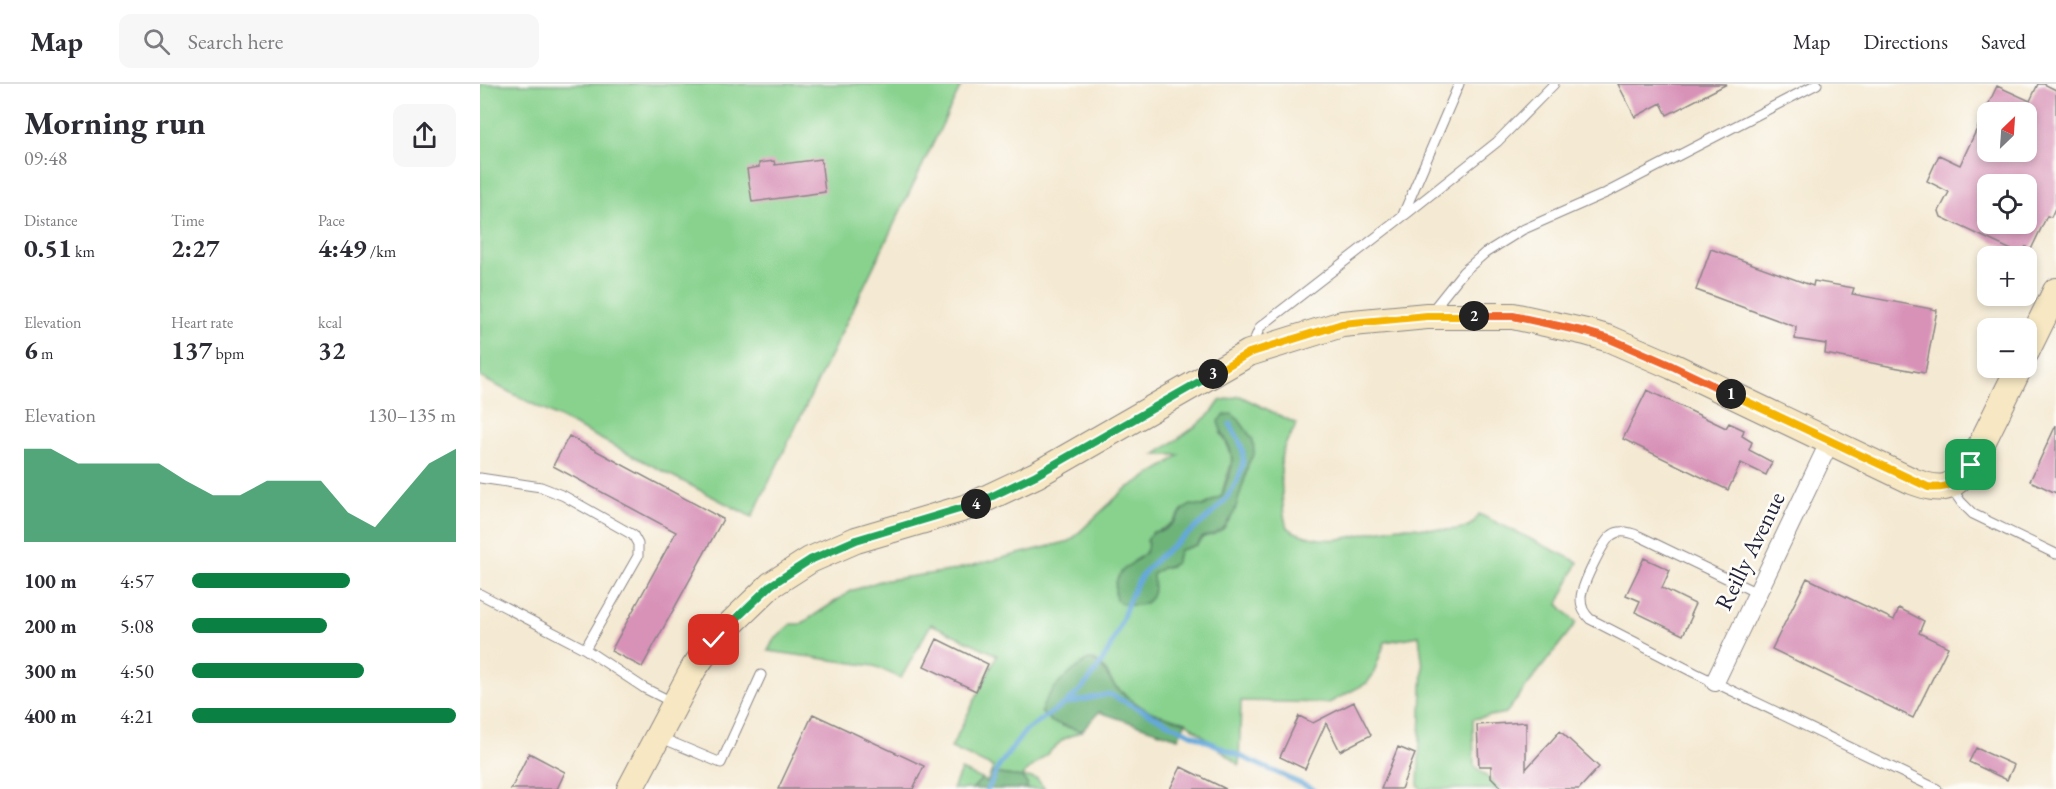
<!DOCTYPE html>
<html lang="en">
<head>
<meta charset="utf-8">
<style>
  body { margin:0; font-family:"EB Garamond",serif; background:#f7f7f7; color:#2b2b33; height:100vh; display:flex; flex-direction:column; font-size:22px; white-space:nowrap }
  * { box-sizing:border-box; margin:0 }
  p { font-size:20px; color:#7c7c81 }
  .icon { flex:none; width:33px; height:33px; fill:none; stroke:currentColor; stroke-width:2; stroke-linecap:round; stroke-linejoin:round }
  .map { position:relative; flex:1; overflow:hidden }
  .drawer { display:flex; flex-direction:column; background:#fff; width:480px }
  .drawer>* { flex:none }
  .needle { width:39px; rotate:25deg }
  .fabs { position:absolute; left:1497px; top:18px; display:grid; gap:12px }
  .fabs a { display:grid; place-items:center; width:60px; height:60px; border-radius:12px; background:#fff; box-shadow:0 3px 9px #0003; font-size:30px }
  .pin { position:absolute; display:grid; place-items:center; width:51px; height:51px; color:#fff; margin:-26px; border-radius:12px; box-shadow:0 3px 9px #0006 }
  .km { position:absolute; width:30px; height:30px; margin:-15px; border-radius:50%; background:#222; color:#fff; font-size:16px; line-height:30px; text-align:center }
  .round { display:grid; place-items:center; flex:none; width:63px; height:63px; border-radius:12px; background:#f7f7f7 }
  .headline { display:flex; align-items:center; justify-content:space-between; height:102px; padding:0 24px }
  h1 { font-size:33px; font-weight:700; line-height:45px }
  .figures { display:grid; grid-template-columns:repeat(3,1fr); gap:9px; height:102px; padding:6px 24px }
  .figures div { display:grid; align-content:center }
  .figures b { font-size:26px; font-weight:700 }
  .figures small { font-size:16px; font-weight:400 }
  .figures p { font-size:16px }
  .chart { height:168px; padding:12px 24px }
  .chart p { display:flex; justify-content:space-between }
  .chart svg { width:100%; height:108px; margin-top:6px; fill:#0b8043; opacity:.7 }
  ul { padding:0 24px; list-style:none; font-size:20px }
  li { display:grid; grid-template-columns:96px 72px 1fr; align-items:center; height:45px }
  li i { height:15px; border-radius:8px; background:#0b8043 }
  header { display:flex; align-items:center; gap:36px; box-sizing:border-box; height:84px; padding:0 30px; background:#fff; border-bottom:2px solid #e1e1e2 }
  header strong { font-size:28px }
  nav { display:flex; gap:33px; margin-inline-start:auto; font-size:21px }
  .search { width:420px; height:54px; background:#f7f7f7; display:flex; align-items:center; gap:15px; box-sizing:border-box; padding:0 21px; border-radius:12px; color:#7c7c81; font-size:22px }
  main { display:flex; flex:1; min-height:0 }
  .map>svg:first-child { display:block }
</style>
</head>
<body>
<header>
<strong>Map</strong>
<div class="search"><svg class="icon" aria-label="search" viewBox="0 0 24 24"><circle cx="10" cy="10" r="6"/><path d="M15 15l6 6"/></svg>Search here</div>
<nav><a>Map</a><a>Directions</a><a>Saved</a></nav>
</header>
<main>
<section class="drawer">
<div class="headline"><div><h1>Morning run</h1><p>09:48</p></div><a class="round"><svg class="icon" aria-label="share" viewBox="0 0 24 24"><path d="M12 15V3M7 8l5-5 5 5M5 13v7h14v-7"/></svg></a></div>
<div class="figures">
<div><p>Distance</p><b>0.51<small> km</small></b></div>
<div><p>Time</p><b>2:27</b></div>
<div><p>Pace</p><b>4:49<small> /km</small></b></div>
</div>
<div class="figures">
<div><p>Elevation</p><b>6<small> m</small></b></div>
<div><p>Heart rate</p><b>137<small> bpm</small></b></div>
<div><p>kcal</p><b>32</b></div>
</div>
<div class="chart"><p><span>Elevation</span>130–135 m</p>
<svg viewBox="0 0 160 44" preserveAspectRatio="none"><path d="M0 44V6L10 6L20 12L30 12L40 12L50 12L60 19L70 25L80 25L90 19L100 19L110 19L120 32L130 38L140 25L150 12L160 6V44z"/></svg>
</div>
<ul>
<li><b>100 m</b>4:57<i style="width:60%"></i></li>
<li><b>200 m</b>5:08<i style="width:51%"></i></li>
<li><b>300 m</b>4:50<i style="width:65%"></i></li>
<li><b>400 m</b>4:21<i style="width:100%"></i></li>
</ul>
</section>
<div class="map">
<svg width="1576" height="705" viewBox="0 0 1576 705">
  <rect width="100%" height="100%" fill="#fdfcf7"/>
  <filter id="ink" filterUnits="userSpaceOnUse"><feTurbulence type="fractalNoise" baseFrequency=".0167" numOctaves="2"/><feDisplacementMap in="SourceGraphic" scale="12" xChannelSelector="R" yChannelSelector="G"/><feConvolveMatrix kernelMatrix="1 2 1 2 8 2 1 2 1" color-interpolation-filters="sRGB"/></filter>
  <filter id="wash" filterUnits="userSpaceOnUse"><feTurbulence type="fractalNoise" baseFrequency=".008" numOctaves="4" result="noise"/><feDisplacementMap in="SourceGraphic" scale="24" xChannelSelector="R" yChannelSelector="G"/><feGaussianBlur stdDeviation="1.35" result="paint"/><feColorMatrix in="noise" values="0 0 0 0 0 0 0 0 0 0 0 0 0 0 0 0 0 1.4 0 .05"/><feComposite in="paint" operator="in"/></filter>
  <g filter="url(#wash)">
    <rect width="100%" height="100%" fill="#f4e9d2"/>
    <path fill="#88d28e" stroke="#557a64" stroke-width="1.5" fill-rule="evenodd" d="M0,0H482L272,433L0,293Z
      M760,312L817,340C812,349 805,359 802,369C800,379 802,434 807,442C815,453 847,457 859,455C881,452 901,444 923,443C943,442 963,449 983,444C992,442 995,437 999,430L1098,478L1078,520L1096,539L1026,629L993,635L994,681L1020,705H942L938,702L943,583L939,552L905,558L893,591L887,599L849,619L761,617L759,681L706,638L669,628L649,614L634,601L626,587L615,576H608L592,588L574,605L582,642L602,647L584,655L542,692L557,695L565,705H547V700L541,693L511,689L513,683L471,664L517,571L451,540L421,594L394,582L288,567L293,557L311,540H321L371,507L400,497L470,487L590,457L644,406L686,381L699,371H675L716,342L733,327L740,317ZM740,348L774,369L768,380L765,394L734,450L723,453L716,461L700,466L698,472L691,482L682,484L673,490L654,477L667,469L673,448C688,445 695,436 704,425L723,422L742,412C747,378 762,383 740,348Z
      M481,686L502,695L492,705H473Z"/>
    <path fill="#6eb479" stroke="#486b5a" stroke-width="1.5" d="M752,330L759,336L773,356L774,369L768,380L765,394L754,429L743,445L734,450L723,453L716,461L700,466L695,480L682,484L673,490C673,496 675,504 673,510C668,525 646,523 636,516C628,474 674,481 667,456L673,448L684,446L694,438L704,425L711,421L723,422L742,412C744,400 752,389 752,379C754,364 741,352 738,337L744,331Z
      M608,576C622,577 626,591 634,601C638,606 644,611 649,614C666,629 685,632 706,638L698,654L619,628L602,647L572,638L561,628C567,605 590,589 608,576Z
      M511,689L542,693L547,700V705H492L502,695L507,698Z"/>
    <g fill="none" stroke-linecap="round" stroke-linejoin="round">
      <path stroke="#65a8da" stroke-width="5" d="M588,617C610,600 627,572 638,546C645,530 649,511 659,496C686,455 746,436 761,387C767,366 760,358 750,340
        M508,705L519,682L545,647L584,620L629,610L696,643L833,705"/>
    </g>
    <g id="blocks">
      <path fill="#d892b8" fill-rule="evenodd" d="M1138,0H1247L1187,31L1181,19L1155,33Z
        M1558,0H1564L1576,6V122L1571,133L1567,132L1546,176V162L1542,171L1461,133L1459,127L1469,108L1447,97L1459,71L1480,81L1517,2L1550,17ZM1508,28H1546V68H1508ZM1508,100H1546V140H1508Z
        M341,75L345,108L272,118L267,85L279,83V79L294,77L295,81Z
        M1231,165L1333,202L1334,197L1374,204L1372,210L1457,226L1445,289L1345,270L1346,260L1315,255L1316,243L1216,206Z
        M1167,306L1246,344L1249,339L1264,346L1262,352L1272,358L1269,366L1292,378L1286,391L1261,379L1248,406L1143,355Z
        M1576,341V409L1550,397Z
        M89,352L243,435L162,583L131,567L196,448L73,382Z
        M1164,474L1190,486L1182,504L1215,520L1210,531L1212,532L1203,551L1155,528L1160,517L1146,511Z
        M1327,494L1414,536L1419,524L1444,537L1439,549L1468,563L1433,634L1292,565Z
        M457,555L508,580L496,607L444,582Z
        M874,618L891,651L860,667L846,639L825,685L800,673L819,632L833,639Z
        M333,630L444,682L433,705H298Z
        M1046,638V685L1080,647L1119,683L1099,705H1023L1011,693V682H999L997,641Z
        M918,663L935,670L921,705H901Z
        M1496,664L1534,681L1527,696L1489,678Z
        M49,669L85,688L77,705H31Z
        M701,683L746,705H690Z"/>
    </g>
  </g>
  <g filter="url(#ink)">
    <use href="#blocks" fill-opacity="0" stroke="#8b8686" stroke-width="1.5"/>
    <g fill="none" stroke-linecap="round" stroke-linejoin="round">
      <defs>
        <path id="service" d="M925,131L1017,58L1074,0
          M951,228L983,188L1005,169L1042,146L1126,109L1337,0
          M771,264L780,243L922,133L979,0
          M0,394L61,403L84,412L153,451L158,460V472L105,565
          M1470,402L1481,418L1493,430L1576,470
          M1277,509L1159,452C1150,448 1140,445 1132,451C1123,457 1101,503 1101,514C1101,524 1104,529 1110,535L1215,589L1457,705
          M0,510L105,565L164,604L194,619
          M179,653L241,679L281,591"/>
        <path id="minor" d="M1235,598L1350,357"/>
        <path id="secondary" d="M1546,268L1576,207
          M150,705L214,584L234,556L291,501L330,476L376,456L488,423L556,391L769,269L862,240L947,232H1033L1106,248L1130,255L1192,282L1432,397C1461,408 1472,407 1491,381L1539,284"/>
      </defs>
      <use href="#service" stroke="#8b8686" stroke-width="11"/>
      <use href="#minor" stroke="#8b8686" stroke-width="20"/>
      <use href="#secondary" stroke="#8b8686" stroke-width="28"/>
      <use href="#service" stroke="#fff" stroke-width="9"/>
      <use href="#minor" stroke="#fff" stroke-width="18"/>
      <use href="#secondary" stroke="#f7e8c3" stroke-width="26"/>
    </g>
  </g>
  <g fill="none" stroke-linecap="round" stroke-linejoin="round" filter="url(#ink)">
    <defs>
      <path id="split-1" d="M1251,310L1448,403C1469,406 1479,397 1491,381"/>
      <path id="split-2" d="M994,232H1033L1106,248L1130,255L1192,282L1251,310"/>
      <path id="split-3" d="M733,290L769,269L862,240L947,232H994"/>
      <path id="split-4" d="M496,420L556,391L733,290"/>
      <path id="split-5" d="M234,556L291,501L330,476L376,456L496,420"/>
    </defs>
    <use href="#split-1" stroke="#fff" stroke-width="12"/>
    <use href="#split-2" stroke="#fff" stroke-width="12"/>
    <use href="#split-3" stroke="#fff" stroke-width="12"/>
    <use href="#split-4" stroke="#fff" stroke-width="12"/>
    <use href="#split-5" stroke="#fff" stroke-width="12"/>
    <use href="#split-1" stroke="#f5b400" stroke-width="8"/>
    <use href="#split-2" stroke="#f0652b" stroke-width="8"/>
    <use href="#split-3" stroke="#f5b400" stroke-width="8"/>
    <use href="#split-4" stroke="#22a559" stroke-width="8"/>
    <use href="#split-5" stroke="#22a559" stroke-width="8"/>
  </g>
  <g text-anchor="middle" stroke-width="5" stroke-linejoin="round" paint-order="stroke">
    <g font-size="24" fill="#22223b" stroke="#fdfcf7">
      <text transform="translate(1270 467) rotate(-64)" y="8">Reilly Avenue</text>
    </g>
  </g>
</svg>
<div class="fabs">
<a><svg class="needle" viewBox="-14 -14 28 28"><path d="M0-13l5 13h-10z" fill="#e53935"/><path d="M0 13l5-13h-10z" fill="#7c7c81"/></svg></a>
<a><svg class="icon" aria-label="locate" viewBox="0 0 24 24"><circle cx="12" cy="12" r="6"/><path d="M12 2v4M12 18v4M2 12h4M18 12h4"/></svg></a>
<a>+</a>
<a>−</a>
</div>
<div class="pin" style="left:1491px;top:381px;background:#1e9e55"><svg class="icon" aria-label="arrive" viewBox="0 0 24 24"><path d="M6 21V4h12l-3 4 3 4H6"/></svg></div>
<div class="pin" style="left:234px;top:556px;background:#d93025"><svg class="icon" aria-label="check" viewBox="0 0 24 24"><path d="M5 12l5 5 9-10"/></svg></div>
<b class="km" style="left:1251px;top:310px">1</b>
<b class="km" style="left:994px;top:232px">2</b>
<b class="km" style="left:733px;top:290px">3</b>
<b class="km" style="left:496px;top:420px">4</b>
</div>
</main>
</body>
</html>
